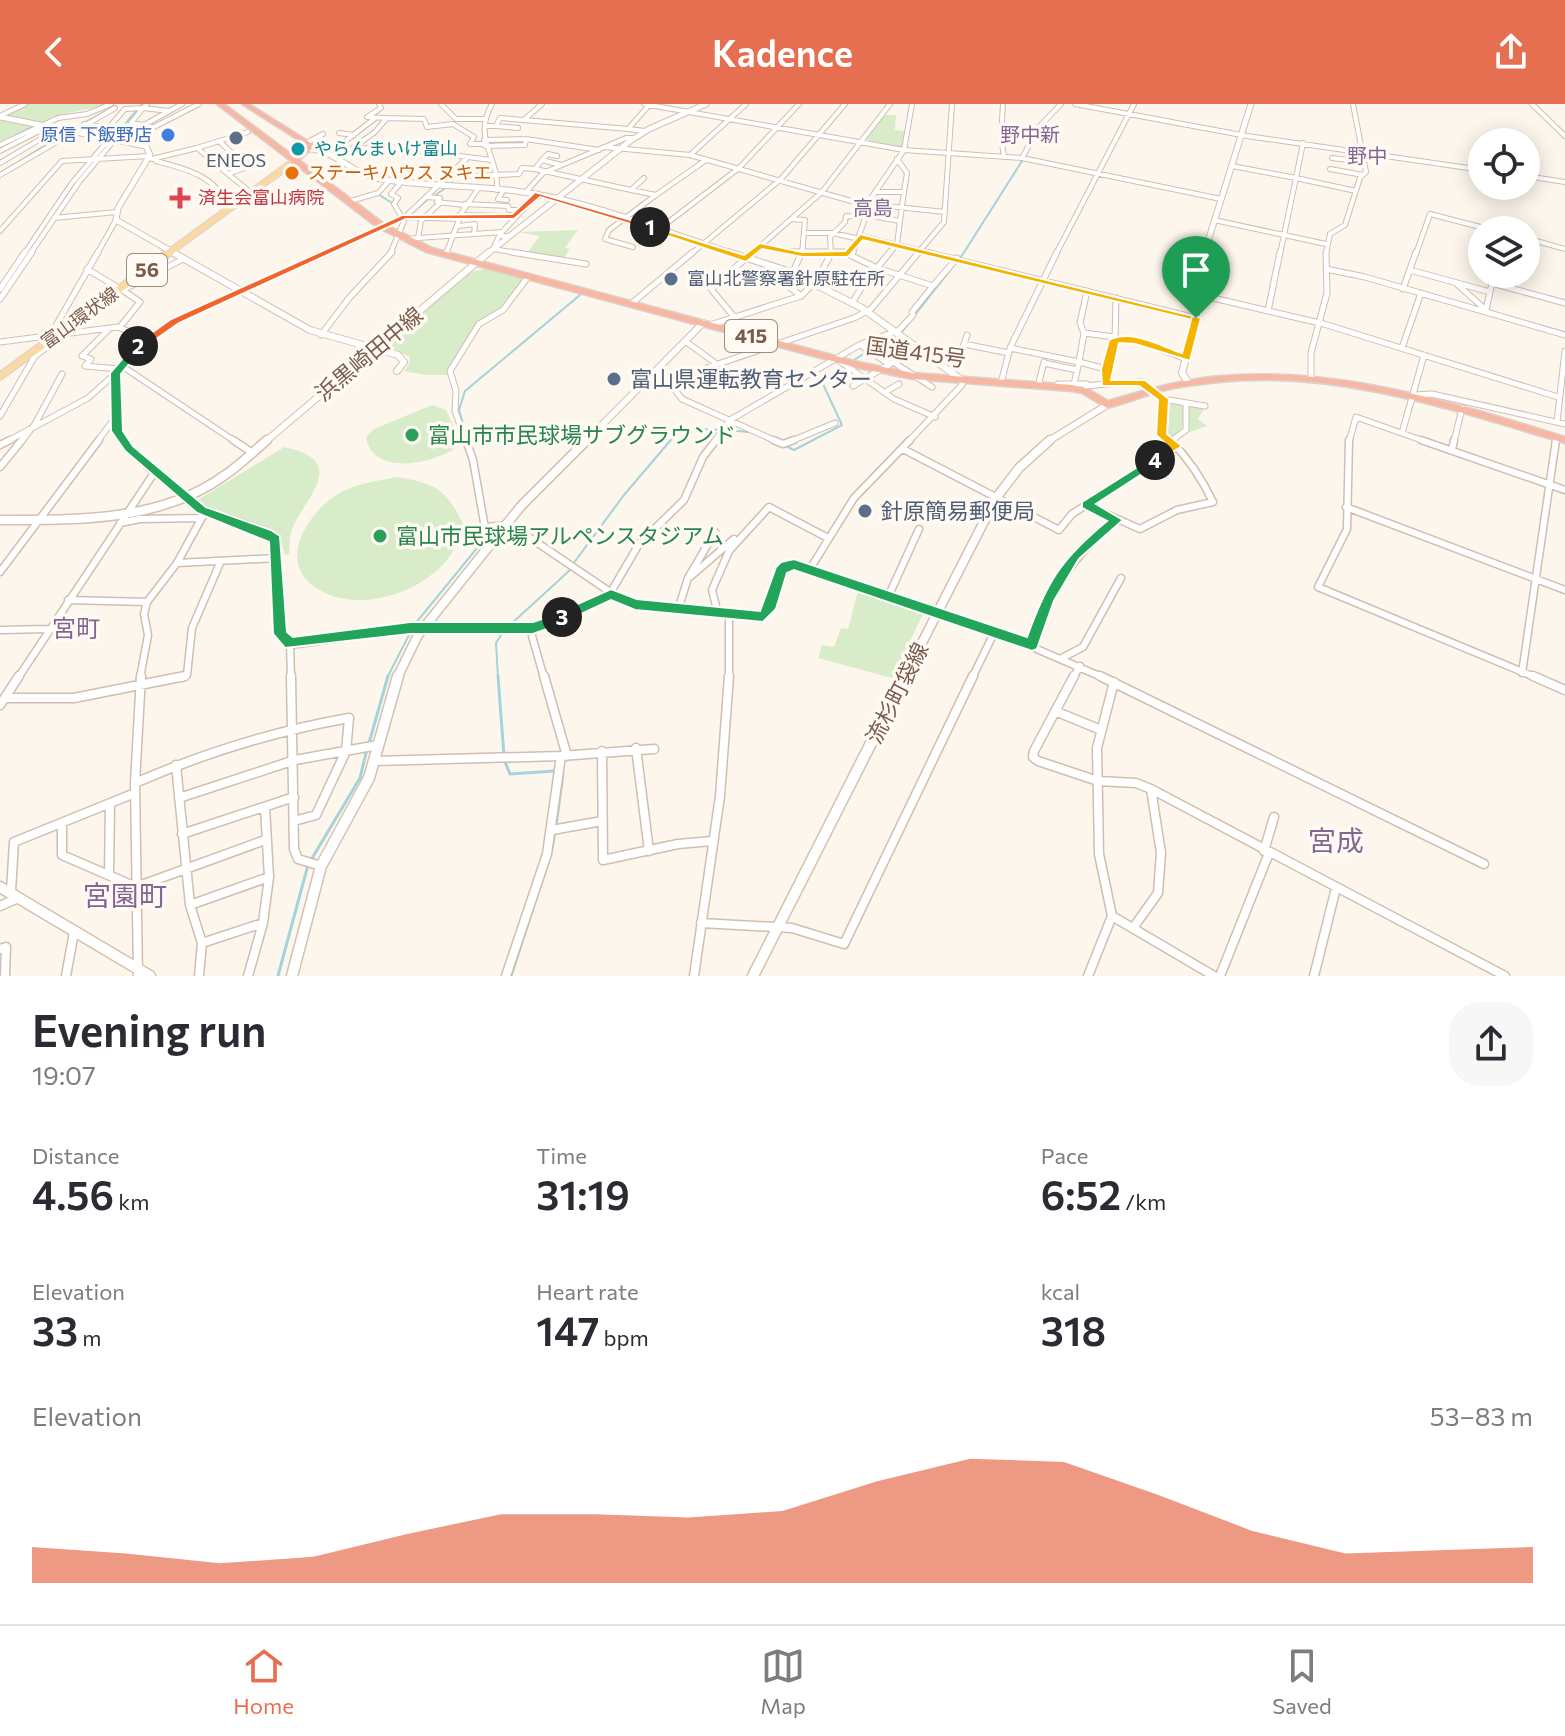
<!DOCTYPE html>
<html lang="en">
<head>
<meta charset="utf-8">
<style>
  body { margin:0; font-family:Commissioner,"Noto Sans JP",sans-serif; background:#f7f7f7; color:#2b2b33; height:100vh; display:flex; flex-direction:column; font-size:30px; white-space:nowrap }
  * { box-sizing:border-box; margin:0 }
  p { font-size:26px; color:#7c7c81 }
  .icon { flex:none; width:44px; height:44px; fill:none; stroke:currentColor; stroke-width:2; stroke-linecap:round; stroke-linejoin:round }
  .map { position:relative; height:872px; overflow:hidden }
  .sheet { display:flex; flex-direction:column; background:#fff; flex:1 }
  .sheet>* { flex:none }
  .tools { position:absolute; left:1468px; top:24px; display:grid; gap:16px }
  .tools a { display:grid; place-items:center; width:72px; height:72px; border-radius:50%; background:#fff; box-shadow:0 4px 20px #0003; font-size:40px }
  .pin { position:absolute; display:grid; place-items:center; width:68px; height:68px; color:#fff; margin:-82px -34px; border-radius:50% 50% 50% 0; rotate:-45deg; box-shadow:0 0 8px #0007 }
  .pin .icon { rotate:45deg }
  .km { position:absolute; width:40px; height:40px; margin:-20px; border-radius:50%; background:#222; color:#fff; font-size:22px; line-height:40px; text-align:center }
  .round { display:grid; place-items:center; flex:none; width:84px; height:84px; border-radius:32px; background:#f7f7f7 }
  .head { display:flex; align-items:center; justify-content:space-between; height:136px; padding:0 32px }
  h1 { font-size:44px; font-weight:600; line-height:60px }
  .metrics { display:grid; grid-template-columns:repeat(3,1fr); gap:12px; height:136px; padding:8px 32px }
  .metrics div { display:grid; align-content:center }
  .metrics b { font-size:40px; font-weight:600 }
  .metrics small { font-size:22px; font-weight:400 }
  .metrics p { font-size:22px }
  .chart { height:224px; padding:16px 32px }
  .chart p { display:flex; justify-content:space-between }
  .chart svg { width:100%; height:144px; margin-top:8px; fill:#e76f51; opacity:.7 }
  header { display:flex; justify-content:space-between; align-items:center; height:104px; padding:0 32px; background:#e76f51; color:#fff; font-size:36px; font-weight:600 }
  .dock { display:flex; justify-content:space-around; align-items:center; height:112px; border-top:2px solid #e1e1e2; background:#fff; font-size:22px; color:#7c7c81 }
  .dock a { display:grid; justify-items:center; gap:4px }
  .dock .selected { color:#e76f51 }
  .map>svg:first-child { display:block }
</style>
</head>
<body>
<header><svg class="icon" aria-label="back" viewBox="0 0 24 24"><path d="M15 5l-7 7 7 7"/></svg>Kadence<svg class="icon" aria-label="share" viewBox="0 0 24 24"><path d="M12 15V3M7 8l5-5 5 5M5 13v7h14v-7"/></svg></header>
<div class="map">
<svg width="1565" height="872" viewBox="0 0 1565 872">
  <rect width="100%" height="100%" fill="#fdf6ec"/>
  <path fill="#d8ecc9" d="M27,0H107C92,6 79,6 64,10C42,17 21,27 0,38V13Z
    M884,11H896L895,26L905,27L903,44L864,36Z
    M578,126L565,144L570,145L563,155L527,149L540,132L518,128Z
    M484,165L524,175L499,206L478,218L468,238L447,268L448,271H426L404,267L409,261L410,253L385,241L471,168Z
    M1166,296L1206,302L1198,315L1207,322L1170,335L1163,331L1164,324H1168L1170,299Z
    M432,301L446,306L460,336L458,343C434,359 373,374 366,333L374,325Z
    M284,343C351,357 305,393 292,425C289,433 290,442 289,450L285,451L278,430L204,404L196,397Z
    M397,373C434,379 447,385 463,420C460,428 459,437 455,444C432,488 353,515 311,480C278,453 311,406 338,390C357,379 377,377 397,373Z
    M858,487L924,508L892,574L818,554L822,541L834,543L841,524L848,525Z"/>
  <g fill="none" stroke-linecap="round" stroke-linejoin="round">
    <path stroke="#a5d3da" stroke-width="2" d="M73,25L106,7
      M15,32L34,22
      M114,33L142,0
      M18,58L67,28
      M378,90L392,99
      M434,92L451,80L460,63
      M403,117L428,95
      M914,212L963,150L1022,57
      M902,228L910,218
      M870,245L897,232
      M854,256L865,249
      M727,326L748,328
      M468,335L459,306L465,287L580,191
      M784,341L794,346L842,321L822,278L845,262
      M573,460L624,391L681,324L720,326
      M415,520L482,438V427
      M510,521L570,466
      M387,574L410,529
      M498,574L496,539L505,525"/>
    <path stroke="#a5d3da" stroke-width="3" d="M498,572L504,652
      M369,639L388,572
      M505,658L510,670L554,667
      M556,722L563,669
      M551,749L555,728
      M311,756L360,674L367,645
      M278,872L308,761
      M511,872L549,755"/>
    <defs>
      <path id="street-far3" d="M147,0L143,4L169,7
        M379,0L381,4L367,13L387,14
        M441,0L456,15H485
        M492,0C472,35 499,52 497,86
        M542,0L524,16L628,25
        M644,0L904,46L1022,54L1221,95
        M1003,0L1001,34L1004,52
        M1075,0L1247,32L1482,66
        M1532,0L1565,32
        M143,4L131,19L144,21L182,0
        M0,12L25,0
        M84,20L108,24
        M485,22H496L500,14L524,16
        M496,22L518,24
        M154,23L199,0
        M645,27L628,25L650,0
        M339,29L354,31
        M102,31L125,5L143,4
        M131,36L154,23H151
        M484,36L526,35L599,46
        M219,37L248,28
        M219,37L247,63L228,70L197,44Z
        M308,38L323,30
        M1303,39L1296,74L1356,87
        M0,41L58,14L87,10L111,0
        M339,42L374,15
        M485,42L525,41L526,35
        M604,43L690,51L858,99L945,108
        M353,44L375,28L387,14L424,15L427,23L453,20L474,33L470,40H484
        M0,47L39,27L49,29
        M321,47L389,43L491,56
        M690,51L746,0
        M1022,54L1039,23L1061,0
        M1332,54L1364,58
        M152,55L197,44
        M542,56L548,50L557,52
        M156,57C185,65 215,71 227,101L233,103
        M0,59L59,24
        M1232,62L1296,74L1284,131L1326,140
        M535,65L542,56L561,61
        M1330,65L1363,71
        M228,70L249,87
        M0,71L115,4
        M471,72L519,70L522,64L535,65L631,86L644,74
        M1526,72L1565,78
        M631,86L656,91L706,56
        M503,87L498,95L507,96
        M526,88L543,69L626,34H634
        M875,88H904L907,69L897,55
        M426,93L440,94L437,98L464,101
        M347,98L378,89L389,77
        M465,100L508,102L509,106H519
        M459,111L514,112
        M866,111L900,117L904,88
        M406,113L459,115
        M54,114L117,108
        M791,115L805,116L802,150
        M1214,116L1284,131L1280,150
        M458,122L475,120L474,130
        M658,126L739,64L799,0
        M0,127L62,57L149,52
        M502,128L538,90
        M806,129H833L859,135
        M499,132L493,145L524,150
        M860,132L934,150
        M418,134L421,117L441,98
        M1526,134L1565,145
        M404,135L502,128L499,132H509
        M761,142L802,150
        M633,143L605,135L609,126L656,91
        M24,150L72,79L111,33
        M30,150L79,78L116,34
        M97,150L116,116
        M323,150L405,113L466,55
        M390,150L404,117L394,100L398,94L391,90L399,81L397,77
        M446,150L462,108L478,85
        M691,150L781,75L845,0
        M751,150L822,88L890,0
        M803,150L853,148L867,109V100L904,46L912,0
        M831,150L830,133L845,118L846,112L865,113
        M889,150L897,140L900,117
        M917,150L944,118L952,0
        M1056,150L1134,0
        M1326,150L1330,130L1345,121L1360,74L1366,68L1353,0
        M1416,150L1430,110L1492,126"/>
      <path id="street-far2" d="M511,148L586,160
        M791,148H853
        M925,148L1196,214
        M848,150L877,164L866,176L850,173
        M446,151L447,148
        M87,165L117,183
        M734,165L754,172
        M1326,165L1365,173L1565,231
        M1410,166L1490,188
        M755,178L787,181L801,192
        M1492,179L1565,199
        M787,181L802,148
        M1458,181L1486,206
        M933,182L957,154
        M0,185L25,148
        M1403,185L1416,148
        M123,186L183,155
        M1196,190L1324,220L1558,293
        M0,195L32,148
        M852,199L866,176
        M631,200L693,148
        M1486,206L1494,170
        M1268,207L1280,148
        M710,221L801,192L817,176L832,148
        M120,223L140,198L121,185
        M110,224L82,252L91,255L85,262L119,265
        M1084,229L1080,219L1087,187
        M321,231L349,194L392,148
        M749,231L711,185L753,148
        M967,231L964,240L1009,249
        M50,232L98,148
        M1115,236H1137L1186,255
        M685,237L714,258
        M0,238L118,223L148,235
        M863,243L889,260
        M1010,244L1057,148
        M1402,244L1421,189
        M838,256L894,295L935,313
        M893,258L932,283
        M1044,259L1077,266
        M122,262L236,338
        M1106,265L1079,258L1084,229L1115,233
        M951,266L964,240
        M116,269L117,327L124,338
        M1311,275V249L1327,189L1326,148
        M1001,279L1010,244L1079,258L1074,280H1087
        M1105,280L1142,278L1163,295L1205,302
        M853,282L917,244
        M1038,282L1044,258
        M1086,282L1105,280L1106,265L1115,237L1116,194
        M640,283L648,284L668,277
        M1058,283V280H1074
        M885,288L899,280
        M1414,291L1432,290L1565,320
        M1163,295L1161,331L1171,337L1186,326V299
        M0,312L35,252L63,231
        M1557,318L1565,247
        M1402,329L1424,251
        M6,338L88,294L116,269L132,247L175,217L328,148
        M21,338L35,320L62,270
        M97,338L117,311
        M466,338L455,307L456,287L450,267L479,220L503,206L528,173
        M714,338L730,316L861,240L899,226L913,211L912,208L933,182L877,164L890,148
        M778,338L682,295L668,277L854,214L871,205L919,148
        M789,338L835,319
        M908,338L962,281V276
        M1349,338L1356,313L1427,338
        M1454,338L1462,304
        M1555,338L1556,333"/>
      <path id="street-far1" d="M122,336L148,363L185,393
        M233,336L253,349
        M466,336L473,356L488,441
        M773,336L783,340L794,336
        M1169,336H1173
        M1349,336L1347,425L1318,483L1537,574
        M1421,336L1565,386
        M1171,337C1189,355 1202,375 1213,398L1177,406L1140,425L1086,401L1176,342
        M0,341L10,336
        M903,345L1059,426L1072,410L1086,401
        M1452,346L1454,336
        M0,363L22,336
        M1346,403L1565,486
        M120,419L140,415L201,414
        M484,423L511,421L622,496L678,506L763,513L782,468L794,461L995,527L1104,574
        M177,459L277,454
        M810,465L854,394L910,336
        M0,468L99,336
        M691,472L734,435
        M889,491L919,425
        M68,496L147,498
        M678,506L688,474L715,428
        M718,510L712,486L729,447L769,403L828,434
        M729,511V574
        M533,524L532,532L544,574
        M423,525L533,524L608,493L639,440L684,396L703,353L716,336
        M0,526L50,525
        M290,540L291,574
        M1032,541C1048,488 1074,451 1116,416
        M1062,554L1083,543L1121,474
        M1522,569L1556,336
        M18,574L154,369
        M140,574L148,531L144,510L147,498L177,459L205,408
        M182,574L187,571L192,524L220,459
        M972,574L995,527
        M1073,574L1080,562"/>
      <path id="street" d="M291,572L294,745L298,755L321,762
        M544,572L567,652
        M1074,572L1034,647L1033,653L1038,657L1098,677L1136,679L1151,685L1505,872
        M1100,572L1484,760
        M1533,572L1565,586
        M5,594H74L185,572
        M0,601L19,572
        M1055,607L1101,626
        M636,644L649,747
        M602,647L603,756L678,740L712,737
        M374,657L561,652L654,645
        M176,661L190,801L202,839L199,872
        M135,679C204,649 275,627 349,614L346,647L316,711L294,717
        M179,694L295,656L378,641
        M62,719V751L136,783L265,736
        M552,726L602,717
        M182,730L294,693
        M1264,747L1274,713
        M109,771L110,699
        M11,787L14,738L135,689
        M190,801L269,773
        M0,802L18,794
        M1112,812L1214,872
        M701,819L792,824L844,840L973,572
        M1133,824L1158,789L1161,749L1151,685
        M202,839L263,819
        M0,845L6,843L5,872
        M66,872L74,828
        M138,872L135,679L141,572
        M248,872L263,819L269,773L265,703
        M506,872L547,750L561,652
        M694,872L720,692L729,572
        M1088,872L1112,812L1099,750L1097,644L1114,578
        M1220,872L1269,749
        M1314,872L1336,784"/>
      <path id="secondary-far3" d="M0,13L146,42L150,51L118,104L116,116L176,150
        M310,45C332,45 353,70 376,74C426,84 479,80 529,89C598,100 667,129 734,150
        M487,150L630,37L649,25L706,0
        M1204,150L1251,0"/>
      <path id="secondary-far2" d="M172,148L310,226L398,251L404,258L397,267
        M728,148L791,168L862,204L962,276
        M1188,278L1182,269L1196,214V177L1205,148
        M265,338L489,148
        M585,338L703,219
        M1047,338L1107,301"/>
      <path id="secondary-far1" d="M185,393L201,406L267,429L275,436L280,530L290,540L398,525H423
        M0,416C75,416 161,418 225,371C240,361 253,348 267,336
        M397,574L418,531L521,402L587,336
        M904,574L996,394L1019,364L1050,336"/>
      <path id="secondary" d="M0,783L150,872
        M292,872L321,762L369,674L398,572
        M753,872L905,572"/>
      <path id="primary-far1" d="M167,150L293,58"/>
      <path id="primary" d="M0,272L170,148"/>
      <path id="highway" d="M217,0H224L295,53L308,42L242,0H249L314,41V43L299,56L383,119L432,144L858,258L913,269L1072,281L1088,285L1108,297C1146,286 1183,275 1222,272C1339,262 1455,299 1565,333V339C1456,307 1335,265 1219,278C1202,280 1183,282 1165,286C1146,291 1126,299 1107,304L1082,289L1072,287L913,275L858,264L426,148L377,123L295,60L291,59V57Z"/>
    </defs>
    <use href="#street-far3" stroke="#d1beb0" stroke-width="6"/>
    <use href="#street-far2" stroke="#d1beb0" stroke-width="7"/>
    <use href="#street-far1" stroke="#d1beb0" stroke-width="9"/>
    <use href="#street" stroke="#d1beb0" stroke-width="11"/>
    <use href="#secondary-far3" stroke="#d6c0b0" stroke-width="7"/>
    <use href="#secondary-far2" stroke="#d6c0b0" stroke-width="8"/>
    <use href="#secondary-far1" stroke="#d6c0b0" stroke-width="11"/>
    <use href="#secondary" stroke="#d6c0b0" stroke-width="13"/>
    <use href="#primary-far1" stroke="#dad1cd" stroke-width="8"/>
    <use href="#primary" stroke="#dad1cd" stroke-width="9"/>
    <use href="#highway" stroke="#dad1cd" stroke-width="3"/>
    <use href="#street-far3" stroke="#fff" stroke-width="4"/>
    <use href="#street-far2" stroke="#fff" stroke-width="5"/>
    <use href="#street-far1" stroke="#fff" stroke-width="6"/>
    <use href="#street" stroke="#fff" stroke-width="8"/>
    <use href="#secondary-far3" stroke="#fff" stroke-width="5"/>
    <use href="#secondary-far2" stroke="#fff" stroke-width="6"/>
    <use href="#secondary-far1" stroke="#fff" stroke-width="8"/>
    <use href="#secondary" stroke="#fff" stroke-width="10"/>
    <use href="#primary-far1" stroke="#fbd9a5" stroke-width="6"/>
    <use href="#primary" stroke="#fbd9a5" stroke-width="7"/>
    <use href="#highway" fill="#f7b7a3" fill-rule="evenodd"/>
  </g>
  <path fill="#f5b400" stroke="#fff" stroke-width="2" d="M647,121L744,151L760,139L802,148L845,147L860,130L1201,214L1196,217L863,136L848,153H802L762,145L746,158L647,125Z"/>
  <path fill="#f0652b" stroke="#fff" stroke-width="2" d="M535,88L655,123L647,125L540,93L514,115H406L179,219L142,245L133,242L171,215L402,111L512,110Z"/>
  <path fill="#22a559" stroke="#fff" stroke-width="2" d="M135,240L144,242L121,270L123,327L133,342L206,403L271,426L280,432L287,528L293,533L410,518H533L562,508L569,513L566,518L533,530H410L285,544L273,530L269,438L197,409L125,347L111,327L110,269Z"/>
  <path fill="#22a559" stroke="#fff" stroke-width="2" d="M1155,352L1161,356L1159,359L1096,400L1123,416L1079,455L1054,497L1037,545L1032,547L794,466L787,469L776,505L763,518L635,506L611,496L562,519L555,513L557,509L611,485L637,495L760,507L776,463L781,458L794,455L1027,533C1047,477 1061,455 1107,417L1082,404V398Z"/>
  <path fill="#f5b400" stroke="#fff" stroke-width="2" d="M1192,212L1201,214L1190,257L1135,240L1119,239L1111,276H1145L1169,295L1167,330L1182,342L1155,360L1149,356L1168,342L1156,331L1158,296L1139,282H1102L1101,265L1109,236C1130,224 1161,242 1182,249Z"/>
  <circle fill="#3f7fe0" stroke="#fffaf3" stroke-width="3" cx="168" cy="31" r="8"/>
  <g fill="#5c6f8a" stroke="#fffaf3" stroke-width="3">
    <circle cx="236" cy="34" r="8"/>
    <circle cx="671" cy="175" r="8"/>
    <circle cx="614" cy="275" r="8"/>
    <circle cx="865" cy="407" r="8"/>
  </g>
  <circle fill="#0f9aa8" stroke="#fffaf3" stroke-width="3" cx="298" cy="45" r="8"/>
  <circle fill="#e8710a" stroke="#fffaf3" stroke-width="3" cx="292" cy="69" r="8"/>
  <path fill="#e0444e" stroke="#fffaf3" stroke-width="3" d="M176 82h8v8h8v8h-8v8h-8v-8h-8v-8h8z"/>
  <g fill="#2e9e5b" stroke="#fffaf3" stroke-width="3">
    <circle cx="412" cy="331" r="8"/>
    <circle cx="380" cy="432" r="8"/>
  </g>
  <g text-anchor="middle" stroke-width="7" stroke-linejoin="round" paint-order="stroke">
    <g font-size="18" fill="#366cbe" stroke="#fffaf3" text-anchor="end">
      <text x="152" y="37">原信 下飯野店</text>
    </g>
    <g font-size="18" fill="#0d838f" stroke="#fffaf3" text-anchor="start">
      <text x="314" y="51">やらんまいけ富山</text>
    </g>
    <g font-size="18" fill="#4e5e75" stroke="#fffaf3">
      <text x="236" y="63">ENEOS</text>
      <text x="687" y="181" text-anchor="start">富山北警察署針原駐在所</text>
    </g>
    <g font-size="18" fill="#c56008" stroke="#fffaf3" text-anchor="start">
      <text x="308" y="75">ステーキハウス ヌキエ</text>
    </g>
    <g font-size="18" fill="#be3a42" stroke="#fffaf3" text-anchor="start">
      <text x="198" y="100">済生会富山病院</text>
    </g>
    <g font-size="18" fill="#7a5c4d" stroke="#fffaf3">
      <text transform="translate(80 214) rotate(-36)" y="6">富山環状線</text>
    </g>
    <g font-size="20" fill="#846695" stroke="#fffaf3">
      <text x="1030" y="38">野中新</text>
      <text x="1367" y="59">野中</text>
      <text x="873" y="111">高島</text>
    </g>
    <g fill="#fffaf3" stroke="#a28b7f" stroke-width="2">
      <rect x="127" y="150" width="40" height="32" rx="6"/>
      <rect x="725" y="216" width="52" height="32" rx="6"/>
    </g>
    <g font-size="20" font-weight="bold" fill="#7a5c4d">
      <text x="147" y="173">56</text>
      <text x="751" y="239">415</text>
    </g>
    <g font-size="22" fill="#7a5c4d" stroke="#fffaf3">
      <text transform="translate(916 248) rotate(8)" y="8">国道415号</text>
      <text transform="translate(369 250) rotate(-40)" y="8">浜黒崎田中線</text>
      <text transform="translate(897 589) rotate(-63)" y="8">流杉町袋線</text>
    </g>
    <g font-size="22" fill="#4e5e75" stroke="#fffaf3" text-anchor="start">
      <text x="630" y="283">富山県運転教育センター</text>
      <text x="881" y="415">針原簡易郵便局</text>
    </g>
    <g font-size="22" fill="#27864d" stroke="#fffaf3" text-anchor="start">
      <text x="428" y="339">富山市市民球場サブグラウンド</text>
      <text x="396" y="440">富山市民球場アルペンスタジアム</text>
    </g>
    <g font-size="24" fill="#846695" stroke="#fffaf3">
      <text x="76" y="533">宮町</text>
    </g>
    <g font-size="28" fill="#846695" stroke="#fffaf3">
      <text x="1336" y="747">宮成</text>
      <text x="125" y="802">宮園町</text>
    </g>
  </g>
</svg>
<div class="tools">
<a><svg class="icon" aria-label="locate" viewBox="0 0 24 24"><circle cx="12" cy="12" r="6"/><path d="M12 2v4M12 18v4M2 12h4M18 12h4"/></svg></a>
<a><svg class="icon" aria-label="layers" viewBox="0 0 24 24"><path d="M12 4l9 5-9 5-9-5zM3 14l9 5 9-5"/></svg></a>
</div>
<div class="pin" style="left:1196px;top:214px;background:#1e9e55"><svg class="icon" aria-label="arrive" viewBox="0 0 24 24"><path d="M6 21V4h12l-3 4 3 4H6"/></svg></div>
<b class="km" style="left:650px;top:123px">1</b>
<b class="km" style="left:138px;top:242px">2</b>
<b class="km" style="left:562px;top:513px">3</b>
<b class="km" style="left:1155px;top:356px">4</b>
</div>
<section class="sheet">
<div class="head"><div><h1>Evening run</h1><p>19:07</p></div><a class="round"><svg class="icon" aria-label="share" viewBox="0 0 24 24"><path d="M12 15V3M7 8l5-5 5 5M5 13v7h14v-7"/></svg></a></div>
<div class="metrics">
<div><p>Distance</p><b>4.56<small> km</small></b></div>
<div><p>Time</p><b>31:19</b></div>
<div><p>Pace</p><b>6:52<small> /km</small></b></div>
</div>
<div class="metrics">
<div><p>Elevation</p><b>33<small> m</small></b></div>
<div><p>Heart rate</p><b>147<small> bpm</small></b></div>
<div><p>kcal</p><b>318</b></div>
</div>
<div class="chart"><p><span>Elevation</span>53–83 m</p>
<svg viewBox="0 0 160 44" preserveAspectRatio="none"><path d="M0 44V33L10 35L20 38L30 36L40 29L50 23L60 23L70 24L80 22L90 13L100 6L110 7L120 17L130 28L140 35L150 34L160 33V44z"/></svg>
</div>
</section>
<nav class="dock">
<a class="selected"><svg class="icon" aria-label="home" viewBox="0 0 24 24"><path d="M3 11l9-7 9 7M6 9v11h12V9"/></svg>Home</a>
<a><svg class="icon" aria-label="map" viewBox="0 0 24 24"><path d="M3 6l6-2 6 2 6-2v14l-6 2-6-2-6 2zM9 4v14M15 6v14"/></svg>Map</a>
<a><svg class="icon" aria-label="saved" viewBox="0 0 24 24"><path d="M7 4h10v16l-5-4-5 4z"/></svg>Saved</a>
</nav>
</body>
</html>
